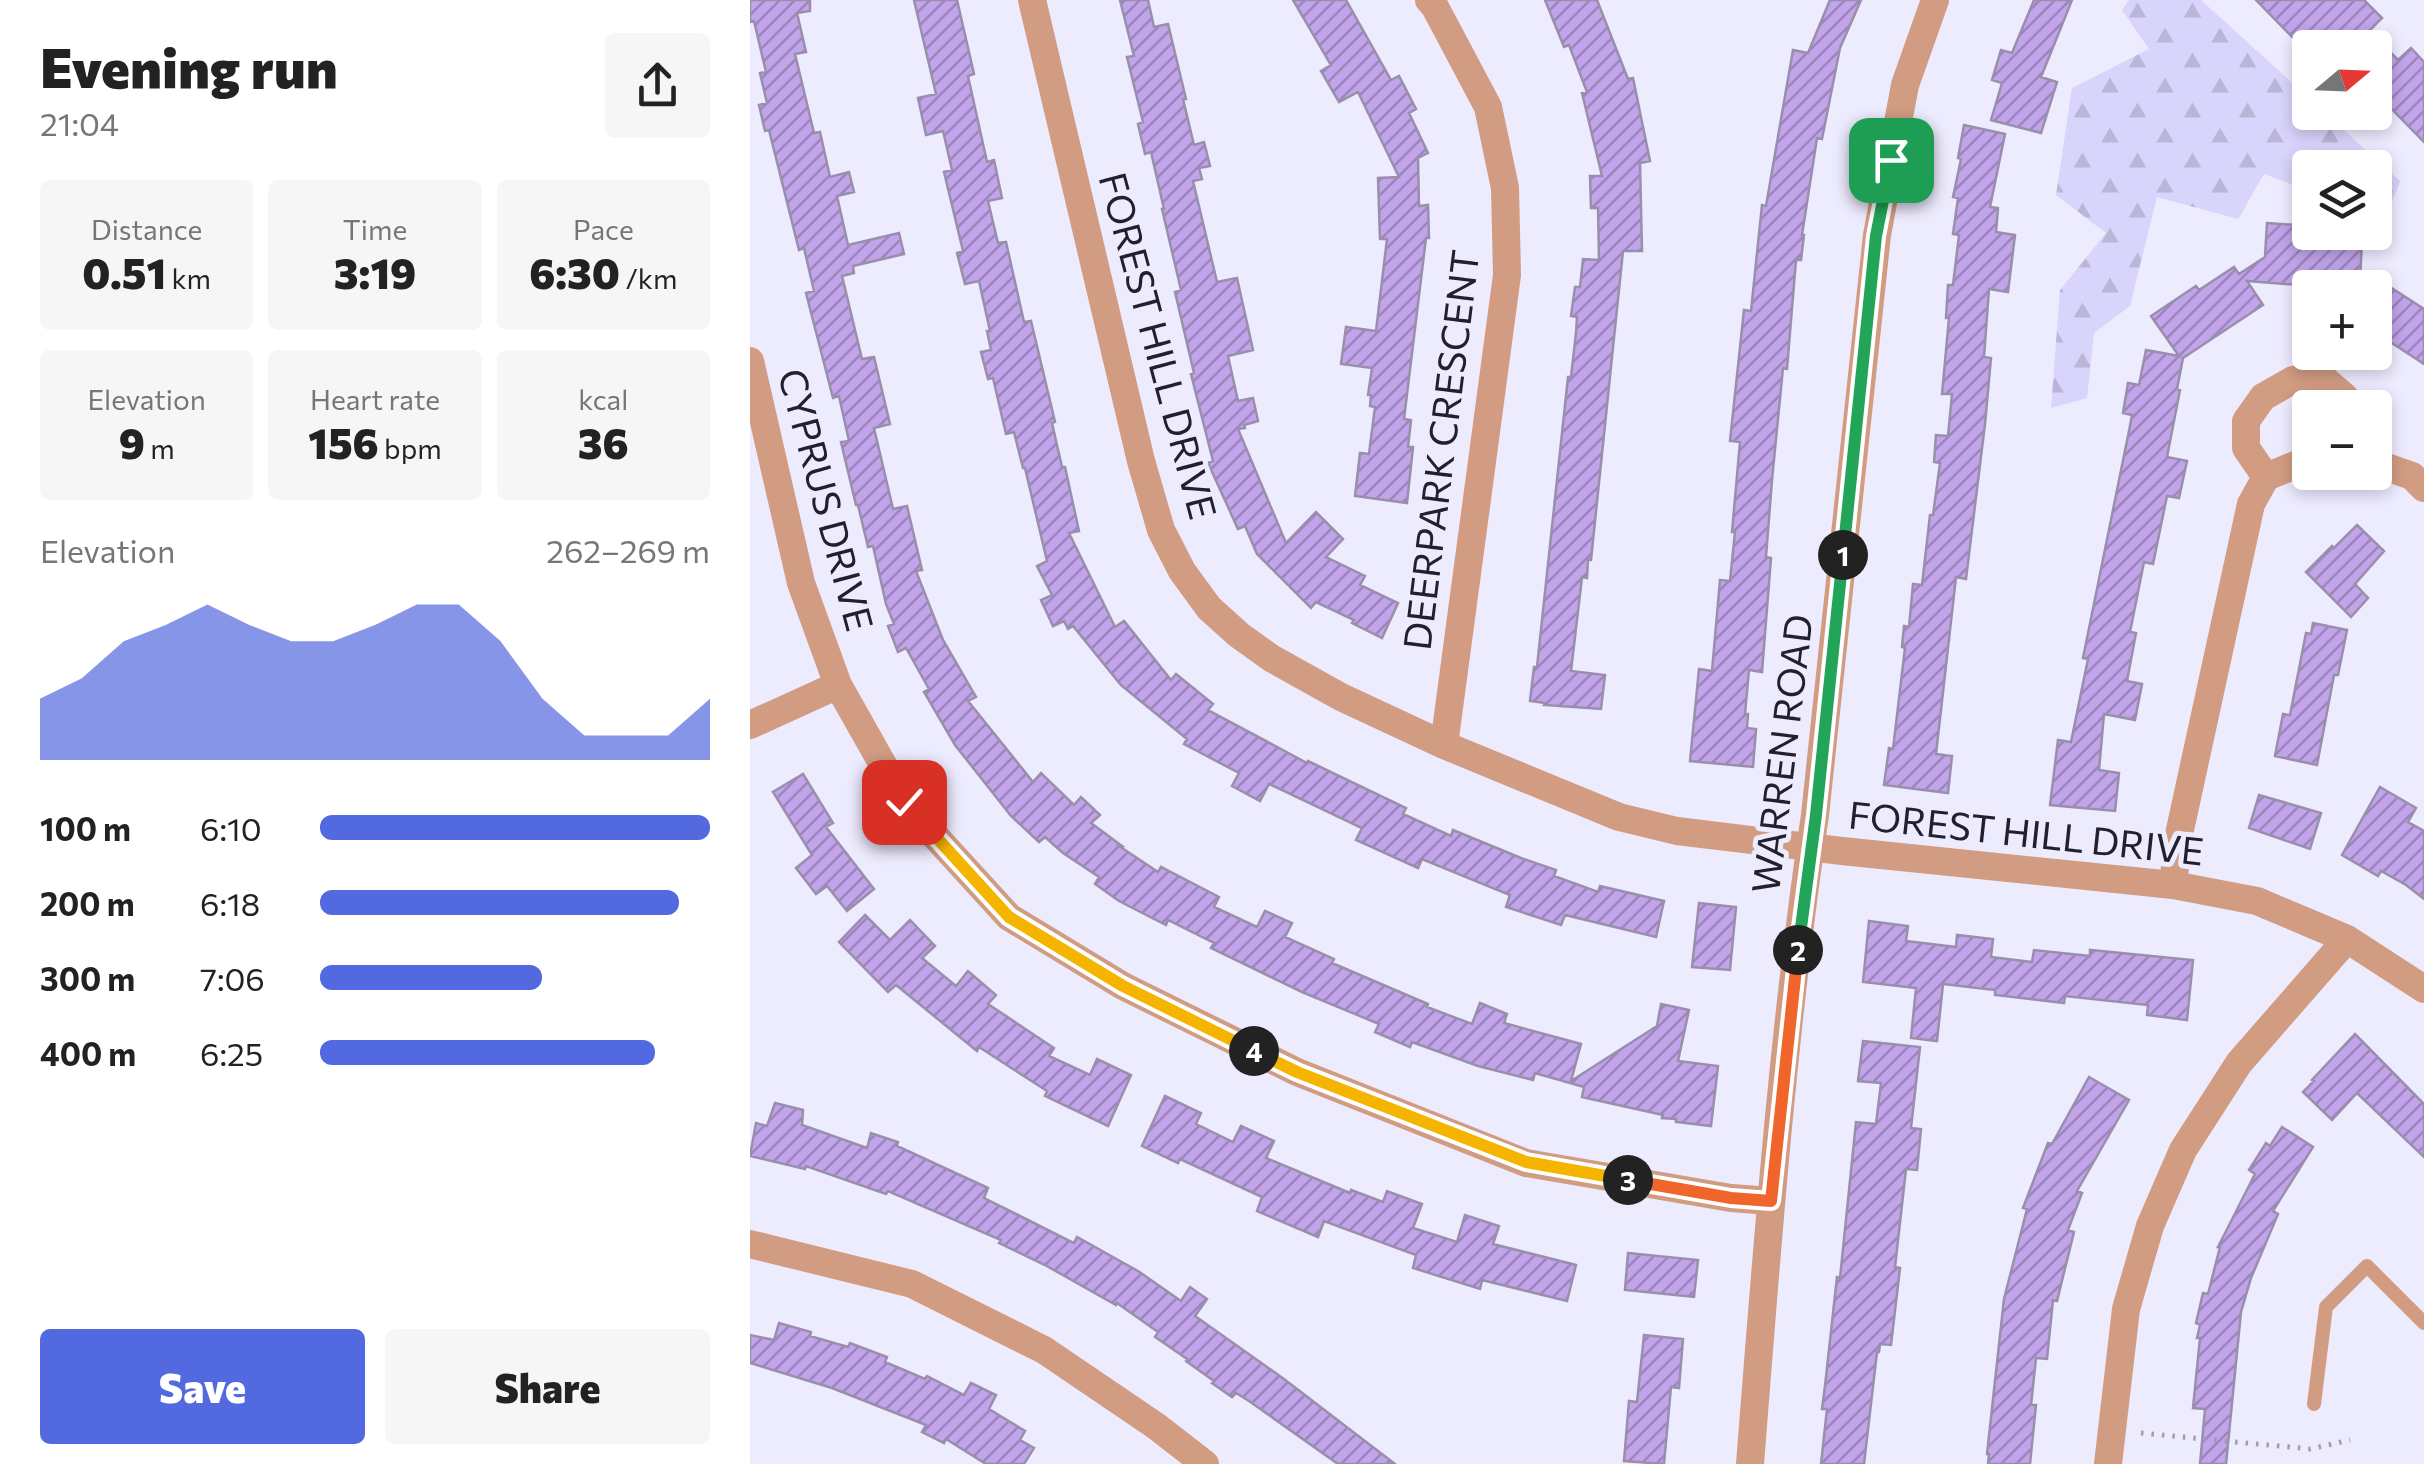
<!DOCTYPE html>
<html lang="en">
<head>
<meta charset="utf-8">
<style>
  body { margin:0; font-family:Commissioner,sans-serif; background:#f6f6f6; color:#222; height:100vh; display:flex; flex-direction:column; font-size:38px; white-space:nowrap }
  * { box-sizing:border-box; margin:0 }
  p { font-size:32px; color:#767676 }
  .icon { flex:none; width:55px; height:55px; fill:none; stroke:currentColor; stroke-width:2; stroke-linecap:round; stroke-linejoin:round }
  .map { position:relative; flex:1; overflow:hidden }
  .sheet { display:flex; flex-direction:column; background:#fff; width:750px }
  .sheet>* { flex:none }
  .needle { width:65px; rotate:71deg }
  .tools { position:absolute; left:1542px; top:30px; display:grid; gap:20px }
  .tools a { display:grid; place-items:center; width:100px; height:100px; border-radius:10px; background:#fff; box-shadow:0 5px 15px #0003; font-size:50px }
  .pin { position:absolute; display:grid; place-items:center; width:85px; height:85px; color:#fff; margin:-42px; border-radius:20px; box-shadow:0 5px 15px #0006 }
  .km { position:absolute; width:50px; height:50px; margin:-25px; border-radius:50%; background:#222; color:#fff; font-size:28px; line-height:50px; text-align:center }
  .round { display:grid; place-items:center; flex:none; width:105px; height:105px; border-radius:10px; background:#f6f6f6 }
  .headline { display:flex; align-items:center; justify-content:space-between; height:170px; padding:0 40px }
  h1 { font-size:55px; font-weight:800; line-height:75px }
  .stats { display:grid; grid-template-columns:repeat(3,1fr); gap:15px; height:170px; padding:10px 40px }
  .stats div { display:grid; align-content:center; border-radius:10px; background:#f6f6f6; text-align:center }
  .stats b { font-size:42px; font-weight:800 }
  .stats small { font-size:28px; font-weight:400 }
  .stats p { font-size:28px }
  .chart { height:280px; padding:20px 40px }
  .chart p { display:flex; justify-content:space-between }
  .chart svg { width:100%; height:180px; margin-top:10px; fill:#5369df; opacity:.7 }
  .action { display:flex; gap:20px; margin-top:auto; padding:20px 40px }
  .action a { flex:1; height:115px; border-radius:10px; background:#5369df; color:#fff; font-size:40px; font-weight:800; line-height:115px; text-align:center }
  .action a+a { background:#f6f6f6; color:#222 }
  ul { padding:0 40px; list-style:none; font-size:32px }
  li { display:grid; grid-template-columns:160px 120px 1fr; align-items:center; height:75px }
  li i { height:25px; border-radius:12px; background:#5369df }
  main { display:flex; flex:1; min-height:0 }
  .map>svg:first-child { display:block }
</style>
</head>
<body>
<main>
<section class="sheet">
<div class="headline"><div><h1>Evening run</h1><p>21:04</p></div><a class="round"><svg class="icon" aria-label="share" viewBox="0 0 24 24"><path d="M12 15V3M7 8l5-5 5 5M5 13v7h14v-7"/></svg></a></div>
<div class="stats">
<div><p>Distance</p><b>0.51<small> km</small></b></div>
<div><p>Time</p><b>3:19</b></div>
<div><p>Pace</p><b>6:30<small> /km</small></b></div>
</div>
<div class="stats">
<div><p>Elevation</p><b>9<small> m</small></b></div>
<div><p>Heart rate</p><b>156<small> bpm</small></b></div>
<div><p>kcal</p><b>36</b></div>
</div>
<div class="chart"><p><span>Elevation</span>262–269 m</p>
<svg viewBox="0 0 160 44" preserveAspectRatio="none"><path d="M0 44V29L10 24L20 15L30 11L40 6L50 11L60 15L70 15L80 11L90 6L100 6L110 15L120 29L130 38L140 38L150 38L160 29V44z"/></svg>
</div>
<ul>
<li><b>100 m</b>6:10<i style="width:100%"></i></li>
<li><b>200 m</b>6:18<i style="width:92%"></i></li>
<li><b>300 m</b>7:06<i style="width:57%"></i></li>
<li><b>400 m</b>6:25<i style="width:86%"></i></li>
</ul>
<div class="action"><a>Save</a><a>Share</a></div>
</section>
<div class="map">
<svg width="1674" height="1464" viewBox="0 0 1674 1464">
  <defs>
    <pattern id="forest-firs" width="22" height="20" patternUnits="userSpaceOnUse" patternTransform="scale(2.5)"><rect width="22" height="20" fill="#d9d4fb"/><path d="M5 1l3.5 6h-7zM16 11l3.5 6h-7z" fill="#bab6d7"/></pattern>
    <pattern id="building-hatch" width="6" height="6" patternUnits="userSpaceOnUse" patternTransform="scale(2.5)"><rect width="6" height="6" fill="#c1a4ea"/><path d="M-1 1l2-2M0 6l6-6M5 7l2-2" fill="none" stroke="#9c85be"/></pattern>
  </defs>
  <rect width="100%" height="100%" fill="#edebfe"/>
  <path fill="url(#forest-firs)" d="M1379,0H1451L1560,99V112L1575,113L1650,181L1635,221L1625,217V168H1560V191L1514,174L1488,219L1407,197L1380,306L1344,333L1337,398L1301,408L1310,290L1356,233L1306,195L1322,88L1399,49L1372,10Z"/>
  <path fill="url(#building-hatch)" stroke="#9a8fab" stroke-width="2.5" d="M0,0H60V11L47,13L56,52L45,54L64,133L70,132L80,177L99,172L104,192L87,196L98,245L149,233L154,254L103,266L104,273L92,276L112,359L124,357L140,424L124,428L143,509L157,506L172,570L166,571L193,640L226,697L218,701L283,782L291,773L324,805L331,797L350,815L341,823L372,846H369L408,872L411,867L469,897L464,907L507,927L515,911L542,923L535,937L584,959L582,963L678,1004L677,1007L722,1024L730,1003L757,1014L754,1023L831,1044L821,1081L907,1026L911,1004L939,1010L928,1061L968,1066L961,1126L926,1122V1119L912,1118L913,1115L832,1097L834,1087L785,1073L783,1080L728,1066L662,1042L660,1047L625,1032L629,1024L552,992L461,948L464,943L418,920L416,925L369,901L345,884L349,877L313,853L295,837L289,842L261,816L205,745L174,692L179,689L156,648L148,652L138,626L144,624L136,604L123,546L118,547L108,505H106L91,442L99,441L89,396L83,398L56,293L64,291L54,248L49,250L19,130L15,131L9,105L17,103L10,73L16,72L4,21L0,22Z
    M164,0H207L224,74L218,76L237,162L244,160L252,198L238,201L248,243L256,242L274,322L281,321L305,422L302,423L312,467H315L329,531L319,533L365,627L374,621L421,680L426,674L463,704L458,710L557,763L558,761L656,808L653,814L701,836L703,830L771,858L806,870L804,876L848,892L850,886L914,901L906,937L815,915L811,925L756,907L760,895L672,859L668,868L606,840L612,828L519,784L510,801L482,786L489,773L434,744L437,739L371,685L323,626L318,629L314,621L303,626L291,600L302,595L287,566L297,561L275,468H273L264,432L256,434L243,378L238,379L231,352L241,350L237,331H240L229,281L215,284L207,253L213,251L194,172L202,170L193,131L176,135L168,98L186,94Z
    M370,0H398L404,27L418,24L436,99H433L444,145L454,142L460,166L449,168L452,179L443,181L467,282L487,278L503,350L478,356L488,401L503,398L508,421L494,425L495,428L488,429L536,543L566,512L593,539L576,557L615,576L610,585L648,603L632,638L602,623L604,620L566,602L561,608L507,554L495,526L488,529L458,463L463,461L441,374L444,373L425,292L431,290L412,209H414L401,152L395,154L388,124L393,122L377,57L384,56Z
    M543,0H596L641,80L649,76L666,109L659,113L678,153L668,158L669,206L678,205L679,238H676L654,419L661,420L658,447H663L657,503L605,496L610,453L619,454L625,407L620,406L621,395H618L622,368L591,364L596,327L626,331L637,239H630L628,178L649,177L608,92L589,102L571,71L581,65Z
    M795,0H847L878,79L883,78L900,161L890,163L892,251H873L841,560H838L837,578L832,577L821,671L855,675L851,709L794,705L795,703L780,701L784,667H787L818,377H821L826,333L827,317L821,316L825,287H830L833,259L849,260L848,208H841L840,176H852L832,93L837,92L819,45L814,47Z
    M1080,0H1111L1090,48L1072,139L1067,138L1052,235H1054L1051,260H1046L1037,369L1033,368L1022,480L1016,557L1021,558L1012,672L999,670L995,714H998L997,728L1006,729L1003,767L940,761L949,669L962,671L970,580L980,581L985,532H982L990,442L980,441L994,310L1001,311L1012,205L1016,206L1043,50L1058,53Z
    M1284,0H1322L1291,77L1307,82L1291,133L1241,120L1252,83L1242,80L1251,50L1262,53Z
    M1506,0H1614L1632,18L1619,31L1648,60L1661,48L1674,62V142L1625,92V48H1553Z
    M1214,125L1255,134L1240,207L1248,208L1246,232L1265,235L1258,292L1239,289L1234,357L1241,358L1235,424L1216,579L1206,577L1186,754L1202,756L1198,793L1134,785L1139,748L1143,749L1155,648L1152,647L1154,626L1159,627L1163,584L1172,585L1180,515H1183L1190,463L1184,462L1186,435L1198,436L1202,394H1192L1199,318H1196L1198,285H1203L1209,235L1203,234L1208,198L1203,197L1211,159L1208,158Z
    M1517,223L1560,226V232H1586V238L1612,240L1610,280L1549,275V285L1497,281L1513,305L1433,358L1427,389L1430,390L1417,457L1437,461L1429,498L1417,496L1403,564L1394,562L1380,632L1386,633L1377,681L1392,684L1385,720L1354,714L1349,770L1369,773L1365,811L1300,805L1308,740L1321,742L1338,659L1333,658L1380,426L1382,415L1373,413L1378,383L1389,385L1396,350L1429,356L1401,316L1446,286L1449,290L1484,267L1489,274L1515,257Z
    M1640,287L1674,309V364L1639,341L1640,339L1625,329V309Z
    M1607,525L1634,551L1605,584L1618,598L1601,617L1556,572L1582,546L1584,548Z
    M1563,623L1597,630L1588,675H1584L1567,765L1525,756L1533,714L1540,715L1556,633L1561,634Z
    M53,774L83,823L76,827L124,889L97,911L77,886L66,894L46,868L62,855L23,792Z
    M1630,787L1666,808L1658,822L1674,831V899L1656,885L1631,871L1628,876L1592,855Z
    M1509,795L1571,813L1560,849L1499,828Z
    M949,903L986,907L980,970L942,967Z
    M115,915L140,940L160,920L185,946L172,958L206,986L218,971L246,995L238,1004L304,1048L299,1056L340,1075L347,1059L381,1075L358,1126L295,1096L297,1091L229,1047L227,1051L146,985L138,992L89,942Z
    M1119,921L1158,926L1156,941L1206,947L1207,935L1243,939L1241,957L1282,962L1284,950L1340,956V950L1443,960L1437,1020L1397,1015L1398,1005L1315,996L1314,1003L1245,995V990L1193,984L1187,1041L1161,1038L1166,988L1113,982Z
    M1605,1034L1674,1104V1157L1607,1093L1582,1120L1553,1092L1564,1081L1562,1080Z
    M1113,1041L1170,1047L1161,1128L1171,1129L1167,1170L1156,1169L1145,1267L1150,1268L1141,1345L1130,1344L1129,1352H1127L1114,1464H1071L1077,1409H1072L1075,1386L1087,1277L1090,1278L1106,1122L1126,1124L1131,1083L1108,1081Z
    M1339,1077L1379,1100L1327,1191L1332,1193L1318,1230L1324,1232L1307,1301L1303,1300L1297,1359L1286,1358L1281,1405H1286L1280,1464H1238L1239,1454H1237L1254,1299L1277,1209L1273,1208L1298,1143L1302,1144Z
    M415,1096L451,1113L446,1124L483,1142L491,1126L524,1141L516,1158L600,1193L601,1190L633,1202L637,1191L672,1204L663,1228L707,1242L715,1215L749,1226L743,1244L826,1265L817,1301L732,1280L730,1289L663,1268L666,1255L574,1221L568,1237L507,1211L512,1197L430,1159L428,1163L392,1146Z
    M25,1103L53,1110L52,1125L117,1148L121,1133L148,1142L147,1146L238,1188L234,1198L324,1243L327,1237L388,1271L431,1301L440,1287L457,1299L445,1316L534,1379L645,1464H588L499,1401L486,1393L482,1397L462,1383L464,1381L436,1361L437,1359L405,1337L408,1332L367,1303L366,1305L295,1265L249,1243L251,1240L138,1191L136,1194L56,1166L55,1169L0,1156L6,1123L17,1126Z
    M1532,1127L1563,1147L1523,1211L1528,1214L1501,1278L1491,1312L1476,1464H1450L1455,1409L1443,1408L1450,1338H1447L1450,1325L1446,1323L1453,1293L1458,1294L1470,1247H1468L1505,1174L1499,1170L1516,1143L1520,1146Z
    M878,1253L948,1260L944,1297L875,1290Z
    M29,1323L61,1332L60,1336L98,1347L100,1343L137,1357L135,1362L175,1379L177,1376L214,1395L221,1383L246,1395L239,1409L275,1431L270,1440L284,1448L274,1464H236L196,1439L194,1443L172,1432L176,1425L82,1388L0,1363V1335L24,1340Z
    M894,1335L933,1339L929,1388L921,1387L914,1464L874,1461L879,1401L887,1402Z"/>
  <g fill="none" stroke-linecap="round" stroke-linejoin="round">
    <path stroke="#a09eae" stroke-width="5" stroke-dasharray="2.5 8" stroke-linecap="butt" d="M1391,1433L1560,1449L1600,1440"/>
    <path stroke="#d19c82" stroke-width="14" d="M1564,1404L1576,1307L1617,1266L1674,1323"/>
    <path stroke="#d19c82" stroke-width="28" d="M282,0L391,461L411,530L432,571L459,608L489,635L521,658L591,697L694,745L869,817L927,831L1092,851L1423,885L1507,901L1597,939L1674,989
      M679,0L685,7L738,107L755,188L757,275L694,745
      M0,361L51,583L88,685L154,802L259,917L373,986L547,1072L776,1163L981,1198L1021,1201
      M1625,463L1662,476L1674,488
      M1516,477L1496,448V421L1513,397L1543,380L1573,378L1595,397L1597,408
      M0,725L88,685
      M1423,885L1428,839L1501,504L1516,477L1560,459
      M0,1244L162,1284L294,1350L406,1426L455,1464
      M1000,1464C1017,1248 1033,1030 1065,815L1127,235L1155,85L1185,0
      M1358,1464L1376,1309L1400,1226L1433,1150L1489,1063L1597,939"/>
  </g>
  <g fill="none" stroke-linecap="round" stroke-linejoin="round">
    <defs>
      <path id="split-1" d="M1093,555L1126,236L1141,160"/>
      <path id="split-2" d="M1048,950L1066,815L1093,555"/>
      <path id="split-3" d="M878,1180L981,1198L1021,1201L1048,950"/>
      <path id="split-4" d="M504,1051L547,1072L776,1162L878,1180"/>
      <path id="split-5" d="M154,802L259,917L373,986L504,1051"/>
    </defs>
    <use href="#split-1" stroke="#fff" stroke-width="20"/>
    <use href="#split-2" stroke="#fff" stroke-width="20"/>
    <use href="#split-3" stroke="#fff" stroke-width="20"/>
    <use href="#split-4" stroke="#fff" stroke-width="20"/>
    <use href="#split-5" stroke="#fff" stroke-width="20"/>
    <use href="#split-1" stroke="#22a559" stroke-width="12"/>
    <use href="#split-2" stroke="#22a559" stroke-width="12"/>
    <use href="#split-3" stroke="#f0652b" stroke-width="12"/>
    <use href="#split-4" stroke="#f5b400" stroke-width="12"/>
    <use href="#split-5" stroke="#f5b400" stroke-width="12"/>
  </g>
  <g text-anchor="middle" stroke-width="10" stroke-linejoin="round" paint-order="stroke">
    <g font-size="38" fill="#22202c" stroke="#edebfe">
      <text transform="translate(407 346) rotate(75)" y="13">FOREST HILL DRIVE</text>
      <text transform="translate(692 450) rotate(-83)" y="13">DEERPARK CRESCENT</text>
      <text transform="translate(75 500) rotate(75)" y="13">CYPRUS DRIVE</text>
      <text transform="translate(1033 754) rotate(-83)" y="13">WARREN ROAD</text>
      <text transform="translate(1276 834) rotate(6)" y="13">FOREST HILL DRIVE</text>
    </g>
  </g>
</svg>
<div class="tools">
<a><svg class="needle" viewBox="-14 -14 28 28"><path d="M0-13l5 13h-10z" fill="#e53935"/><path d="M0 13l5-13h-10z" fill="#767676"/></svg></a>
<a><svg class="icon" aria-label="layers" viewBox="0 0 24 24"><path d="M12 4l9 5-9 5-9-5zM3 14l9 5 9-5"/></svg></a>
<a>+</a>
<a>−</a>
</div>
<div class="pin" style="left:1141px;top:160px;background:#1e9e55"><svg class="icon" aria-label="arrive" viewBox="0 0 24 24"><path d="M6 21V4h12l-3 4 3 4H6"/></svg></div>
<div class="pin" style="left:154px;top:802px;background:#d93025"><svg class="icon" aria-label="check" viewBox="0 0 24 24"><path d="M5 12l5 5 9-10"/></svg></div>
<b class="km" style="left:1093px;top:555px">1</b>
<b class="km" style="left:1048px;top:950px">2</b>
<b class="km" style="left:878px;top:1180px">3</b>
<b class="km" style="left:504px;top:1051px">4</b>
</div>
</main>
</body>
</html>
